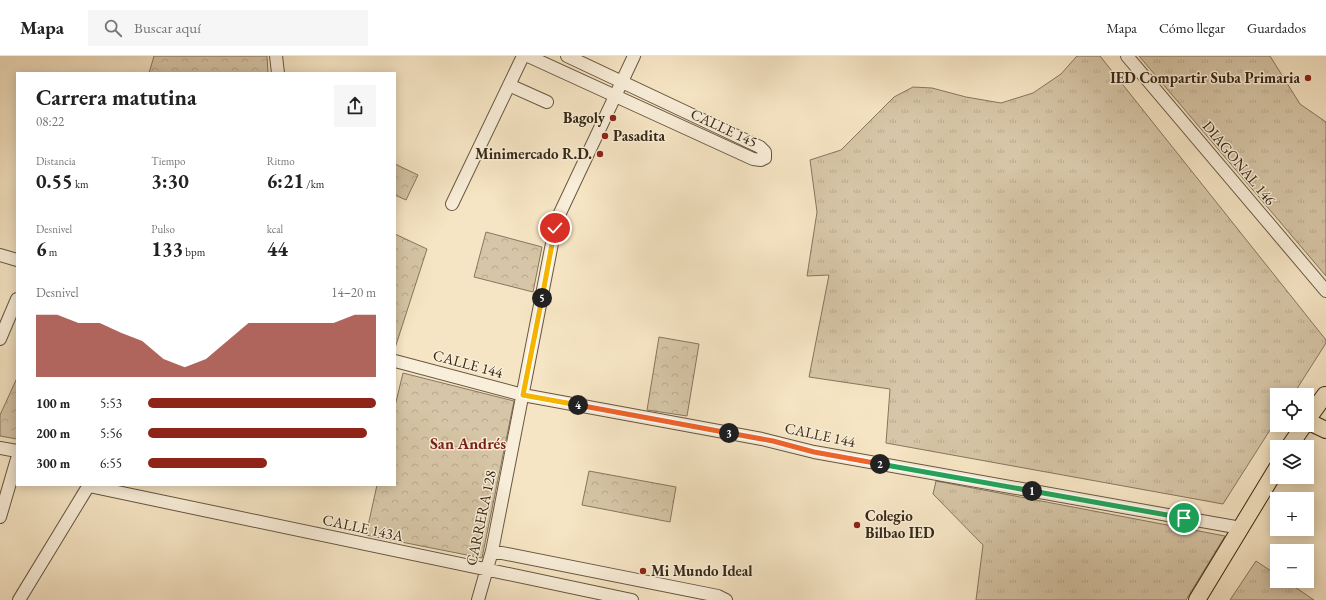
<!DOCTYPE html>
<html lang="es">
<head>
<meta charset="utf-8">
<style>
  body { margin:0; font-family:"EB Garamond",serif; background:#f6f6f6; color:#222; height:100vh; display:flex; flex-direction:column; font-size:15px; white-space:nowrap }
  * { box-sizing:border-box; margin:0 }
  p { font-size:13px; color:#767676 }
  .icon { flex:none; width:22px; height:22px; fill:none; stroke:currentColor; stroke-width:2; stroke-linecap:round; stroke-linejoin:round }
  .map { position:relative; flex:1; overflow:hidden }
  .details { position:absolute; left:16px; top:16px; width:380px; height:414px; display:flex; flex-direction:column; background:#fff; border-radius:0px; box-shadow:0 2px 10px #0003 }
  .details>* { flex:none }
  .tools { position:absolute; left:1270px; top:332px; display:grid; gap:8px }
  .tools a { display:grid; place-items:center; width:44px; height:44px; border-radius:0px; background:#fff; box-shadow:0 2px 10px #0003; font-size:20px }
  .pin { position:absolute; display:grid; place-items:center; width:34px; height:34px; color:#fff; margin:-17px; border:2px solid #fff; border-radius:50%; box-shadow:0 1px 4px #0007 }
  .km { position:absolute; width:20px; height:20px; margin:-10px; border-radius:50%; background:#222; color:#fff; font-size:11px; line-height:20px; text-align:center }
  .round { display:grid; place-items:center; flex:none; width:42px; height:42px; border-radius:0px; background:#f6f6f6 }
  .head { display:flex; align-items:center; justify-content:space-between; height:68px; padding:0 20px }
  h1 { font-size:22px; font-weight:700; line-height:30px }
  .stats { display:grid; grid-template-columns:repeat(3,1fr); gap:6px; height:68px; padding:4px 20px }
  .stats div { display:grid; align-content:center }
  .stats b { font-size:20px; font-weight:700 }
  .stats small { font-size:11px; font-weight:400 }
  .stats p { font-size:11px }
  .chart { height:112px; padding:8px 20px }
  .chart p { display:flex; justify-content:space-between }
  .chart svg { width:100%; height:72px; margin-top:4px; fill:#8f2418; opacity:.7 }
  ul { padding:0 20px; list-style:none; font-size:13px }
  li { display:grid; grid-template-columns:64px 48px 1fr; align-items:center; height:30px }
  li i { height:10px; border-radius:5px; background:#8f2418 }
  header { display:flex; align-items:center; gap:24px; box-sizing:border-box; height:56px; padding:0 20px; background:#fff; border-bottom:1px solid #e0e0e0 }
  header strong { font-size:19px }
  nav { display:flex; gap:22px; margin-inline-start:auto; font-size:14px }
  .search { width:280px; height:36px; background:#f6f6f6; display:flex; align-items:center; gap:10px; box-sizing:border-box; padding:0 14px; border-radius:0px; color:#767676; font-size:15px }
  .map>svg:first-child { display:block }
</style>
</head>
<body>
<header>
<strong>Mapa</strong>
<div class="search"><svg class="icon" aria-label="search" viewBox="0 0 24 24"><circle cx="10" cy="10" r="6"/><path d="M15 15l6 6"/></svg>Buscar aquí</div>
<nav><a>Mapa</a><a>Cómo llegar</a><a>Guardados</a></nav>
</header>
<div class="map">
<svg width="1326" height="544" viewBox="0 0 1326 544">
  <defs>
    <pattern id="grass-tufts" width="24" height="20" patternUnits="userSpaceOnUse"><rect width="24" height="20" fill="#d6c5a6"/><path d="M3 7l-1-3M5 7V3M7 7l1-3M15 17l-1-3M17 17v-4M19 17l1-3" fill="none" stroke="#b8a98e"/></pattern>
    <pattern id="park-crowns" width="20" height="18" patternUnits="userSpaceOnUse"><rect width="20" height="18" fill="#d6c5a6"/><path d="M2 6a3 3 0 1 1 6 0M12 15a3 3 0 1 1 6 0" fill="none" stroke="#b8a98e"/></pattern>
  </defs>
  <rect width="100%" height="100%" fill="#f6e5c4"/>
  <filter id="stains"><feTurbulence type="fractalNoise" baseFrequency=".005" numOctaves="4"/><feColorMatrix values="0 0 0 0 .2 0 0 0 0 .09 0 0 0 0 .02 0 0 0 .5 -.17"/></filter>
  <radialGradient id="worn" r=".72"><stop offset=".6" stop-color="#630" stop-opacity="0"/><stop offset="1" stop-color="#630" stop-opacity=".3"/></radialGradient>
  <path fill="url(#grass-tufts)" stroke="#86765e" d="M1077,0H1100L1326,284V287L1293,339H1277V363L1223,448L886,387L890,333L809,321L829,219L807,220L817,156L810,104L841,94L894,41L913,31L932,32L966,41L1001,47L1033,37L1061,18Z
    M1139,0H1270L1300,48L1326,66V220Z
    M936,425L1225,480L1186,544H976L983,489L933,438Z
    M1256,505L1277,519V525H1286L1314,544H1230Z"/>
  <path fill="url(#park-crowns)" stroke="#86765e" d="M154,0H267L268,17H149Z
    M395,108L418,119L406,144L395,139Z
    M486,176L542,191L533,236L474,221Z
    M395,178L427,193L395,292Z
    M659,281L699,288L687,360L647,354Z
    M403,317L514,345L482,502L366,479L377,429H395V350Z
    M17,322V383L0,380V359Z
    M589,415L676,431L670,466L582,449Z"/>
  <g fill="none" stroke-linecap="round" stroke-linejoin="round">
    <defs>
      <path id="minor" d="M276,0L278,17
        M528,0L753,103L761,104L765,102V96L760,91L567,0
        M1127,0L1326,235
        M509,29L547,46
        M452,148L523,0
        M0,199L17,204
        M0,283L17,243
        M395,305L523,339L762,383L814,396L1241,472
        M0,392L17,395
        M89,430L632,544
        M0,461L17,403
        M492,495L718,540L726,544
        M19,544L89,429
        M478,544L492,495L555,172L560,157L634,0"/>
      <path id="major" d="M1307,364L1325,339H1326
        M1307,365L1326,374
        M1289,391L1304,369
        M1197,544L1277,412"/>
    </defs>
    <use href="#minor" stroke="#675741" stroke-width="14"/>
    <use href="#major" stroke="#372815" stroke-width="18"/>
    <use href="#minor" stroke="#f9eed9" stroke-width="12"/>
    <use href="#major" stroke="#f6e5c4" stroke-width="16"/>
  </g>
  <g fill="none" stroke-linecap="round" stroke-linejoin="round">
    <defs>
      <path id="split-1" d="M1032,435L1184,462"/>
      <path id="split-2" d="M880,408L1032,435"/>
      <path id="split-3" d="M729,377L773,385L814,396L880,408"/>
      <path id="split-4" d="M578,349L729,377"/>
      <path id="split-5" d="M542,242L523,339L578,349"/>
      <path id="split-6" d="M542,242L555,172"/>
    </defs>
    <use href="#split-1" stroke="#fff" stroke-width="8"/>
    <use href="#split-2" stroke="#fff" stroke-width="8"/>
    <use href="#split-3" stroke="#fff" stroke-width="8"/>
    <use href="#split-4" stroke="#fff" stroke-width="8"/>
    <use href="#split-5" stroke="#fff" stroke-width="8"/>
    <use href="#split-6" stroke="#fff" stroke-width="8"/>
    <use href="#split-1" stroke="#22a559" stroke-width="5"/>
    <use href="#split-2" stroke="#22a559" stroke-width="5"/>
    <use href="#split-3" stroke="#f0652b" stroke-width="5"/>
    <use href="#split-4" stroke="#f0652b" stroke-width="5"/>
    <use href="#split-5" stroke="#f5b400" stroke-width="5"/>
    <use href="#split-6" stroke="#f5b400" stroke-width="5"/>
  </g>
  <g fill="#8f2418" stroke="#f9eed9" stroke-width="1.5">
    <circle cx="1308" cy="22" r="4"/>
    <circle cx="613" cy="62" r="4"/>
    <circle cx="605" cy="80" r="4"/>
    <circle cx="600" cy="98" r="4"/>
    <circle cx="857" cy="469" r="4"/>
    <circle cx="643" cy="515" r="4"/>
  </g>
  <g text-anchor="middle" stroke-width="3" stroke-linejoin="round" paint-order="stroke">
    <g font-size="15" font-weight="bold" fill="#372815" stroke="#f9eed9" text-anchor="end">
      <text x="1300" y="27">IED Compartir Suba Primaria</text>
      <text x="605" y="67">Bagoly</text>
      <text x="613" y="85" text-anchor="start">Pasadita</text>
      <text x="592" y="103">Minimercado R.D.</text>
      <text x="865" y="465" text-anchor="start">Colegio<tspan x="865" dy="17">Bilbao IED</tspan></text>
      <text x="651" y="520" text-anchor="start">Mi Mundo Ideal</text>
    </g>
    <g font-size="15" fill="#372815" stroke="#f9eed9">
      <text transform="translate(724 72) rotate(25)" y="5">CALLE 145</text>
      <text transform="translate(1239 107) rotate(50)" y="5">DIAGONAL 146</text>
      <text transform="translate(468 308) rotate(15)" y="5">CALLE 144</text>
      <text transform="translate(820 379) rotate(12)" y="5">CALLE 144</text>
      <text transform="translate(481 462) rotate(-78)" y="5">CARRERA 128</text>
      <text transform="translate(363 472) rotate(12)" y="5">CALLE 143A</text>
    </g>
    <g font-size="16" font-weight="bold" fill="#7a1f14" stroke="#f9eed9">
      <text x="468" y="393">San Andrés</text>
    </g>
  </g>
  <rect width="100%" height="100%" filter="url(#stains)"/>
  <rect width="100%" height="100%" fill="url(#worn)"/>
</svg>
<div class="tools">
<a><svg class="icon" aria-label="locate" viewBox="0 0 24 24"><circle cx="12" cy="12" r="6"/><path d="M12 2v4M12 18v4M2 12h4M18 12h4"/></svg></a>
<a><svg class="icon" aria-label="layers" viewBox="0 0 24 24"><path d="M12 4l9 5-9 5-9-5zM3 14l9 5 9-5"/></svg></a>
<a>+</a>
<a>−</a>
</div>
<div class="pin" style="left:1184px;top:462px;background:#1e9e55"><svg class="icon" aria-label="arrive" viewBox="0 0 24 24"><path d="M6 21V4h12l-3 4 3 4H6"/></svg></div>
<div class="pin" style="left:555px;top:172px;background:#d93025"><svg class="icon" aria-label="check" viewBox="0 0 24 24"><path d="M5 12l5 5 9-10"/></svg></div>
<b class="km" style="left:1032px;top:435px">1</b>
<b class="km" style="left:880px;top:408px">2</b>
<b class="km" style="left:729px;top:377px">3</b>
<b class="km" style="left:578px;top:349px">4</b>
<b class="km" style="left:542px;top:242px">5</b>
<section class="details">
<div class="head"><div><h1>Carrera matutina</h1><p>08:22</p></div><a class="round"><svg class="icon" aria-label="share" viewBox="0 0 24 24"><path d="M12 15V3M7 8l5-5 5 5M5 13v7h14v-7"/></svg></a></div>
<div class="stats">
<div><p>Distancia</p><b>0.55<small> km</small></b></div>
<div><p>Tiempo</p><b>3:30</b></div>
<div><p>Ritmo</p><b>6:21<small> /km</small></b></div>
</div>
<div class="stats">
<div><p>Desnivel</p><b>6<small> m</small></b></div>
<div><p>Pulso</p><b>133<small> bpm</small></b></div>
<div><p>kcal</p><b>44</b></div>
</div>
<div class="chart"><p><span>Desnivel</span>14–20 m</p>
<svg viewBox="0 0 160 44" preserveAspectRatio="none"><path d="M0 44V6L10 6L20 11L30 11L40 17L50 22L60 33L70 38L80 33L90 22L100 11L110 11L120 11L130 11L140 11L150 6L160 6V44z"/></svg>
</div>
<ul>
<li><b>100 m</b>5:53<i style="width:100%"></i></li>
<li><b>200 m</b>5:56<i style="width:96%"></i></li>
<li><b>300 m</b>6:55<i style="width:52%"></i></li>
</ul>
</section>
</div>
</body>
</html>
